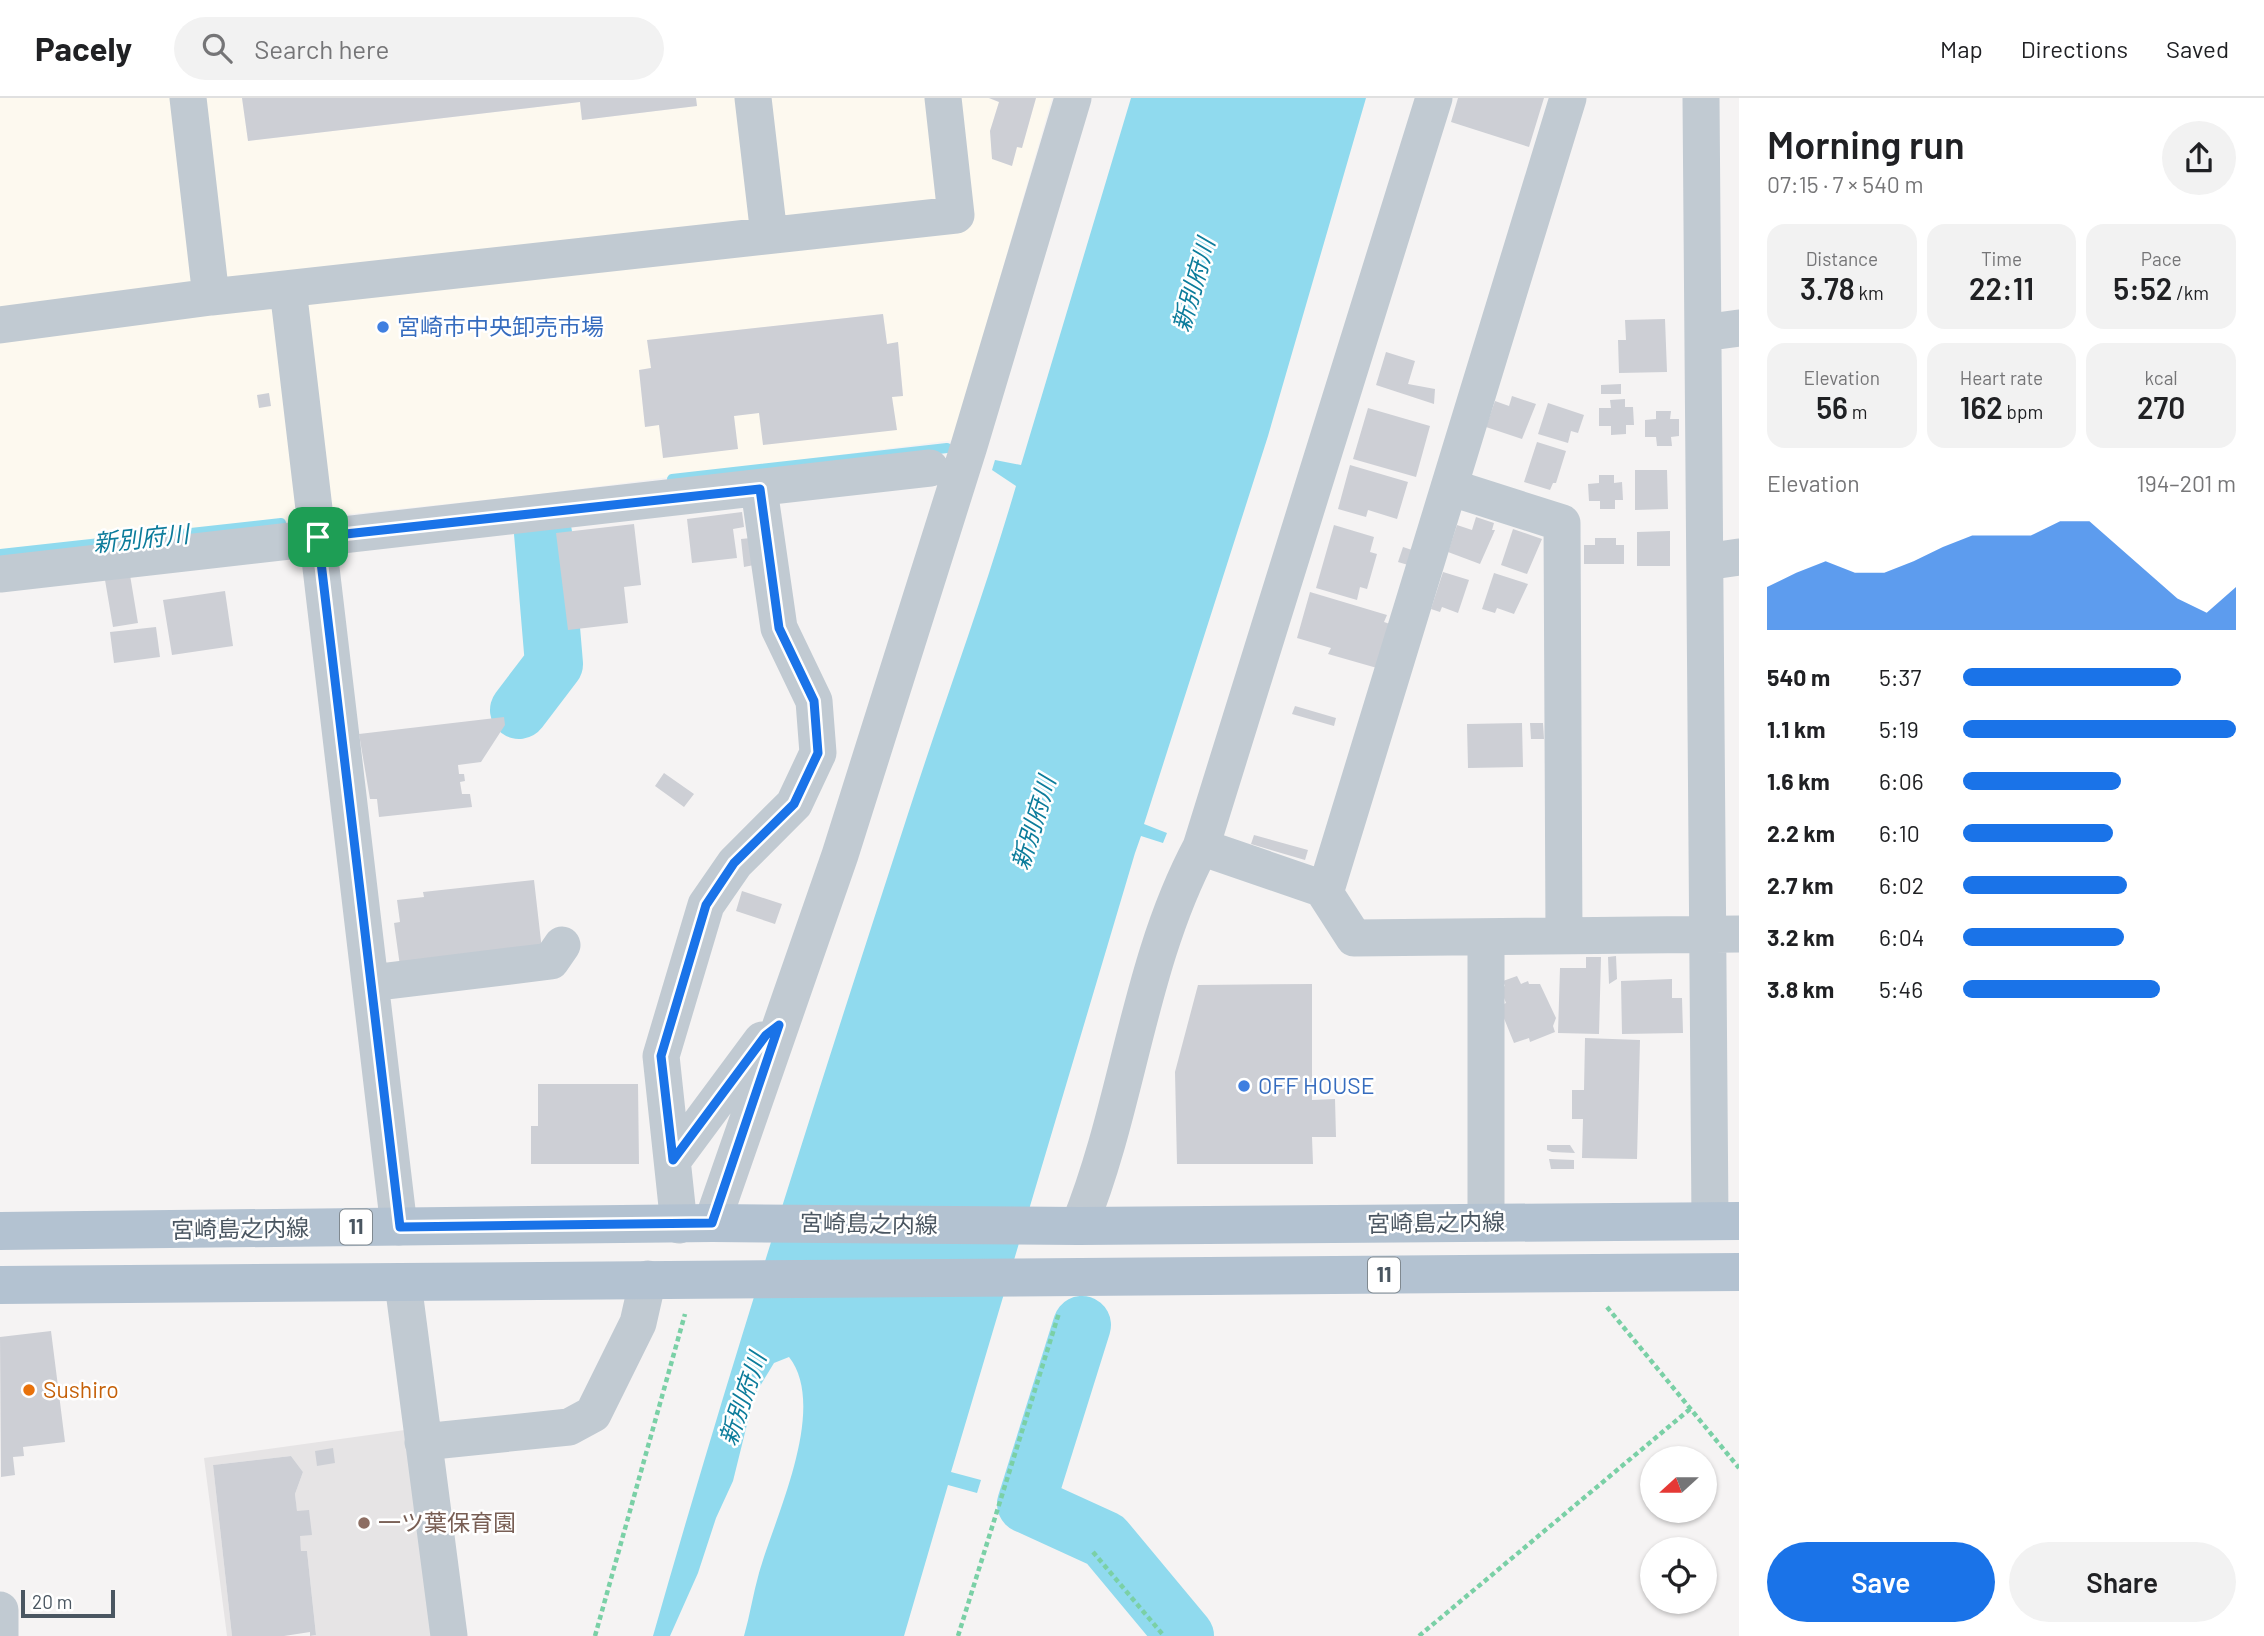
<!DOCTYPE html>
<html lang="en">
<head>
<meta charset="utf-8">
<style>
  body { margin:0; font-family:Barlow,"Noto Sans JP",sans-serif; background:#f2f2f2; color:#202124; height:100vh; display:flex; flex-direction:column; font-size:26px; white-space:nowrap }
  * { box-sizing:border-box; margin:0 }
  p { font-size:23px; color:#757577 }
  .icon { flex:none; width:38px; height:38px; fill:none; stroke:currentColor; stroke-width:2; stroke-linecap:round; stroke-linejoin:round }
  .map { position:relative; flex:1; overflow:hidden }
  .panel { display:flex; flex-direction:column; background:#fff; width:525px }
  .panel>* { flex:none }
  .needle { width:46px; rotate:249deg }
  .controls { position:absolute; left:1640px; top:1348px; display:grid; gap:14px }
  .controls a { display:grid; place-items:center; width:77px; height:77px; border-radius:50%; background:#fff; box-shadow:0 2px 5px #0004; font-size:35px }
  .scale { position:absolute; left:21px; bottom:18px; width:94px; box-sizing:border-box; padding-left:7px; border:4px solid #4a5661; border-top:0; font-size:19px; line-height:24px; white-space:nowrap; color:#4a5661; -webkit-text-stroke:5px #fff; paint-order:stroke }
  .pin { position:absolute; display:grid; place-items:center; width:60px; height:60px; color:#fff; margin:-30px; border-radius:14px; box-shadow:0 4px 10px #0006 }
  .round { display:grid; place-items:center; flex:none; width:74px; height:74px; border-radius:37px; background:#f2f2f2 }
  .summary { display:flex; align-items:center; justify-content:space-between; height:119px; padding:0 28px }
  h1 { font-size:38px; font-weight:600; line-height:52px }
  .stats { display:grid; grid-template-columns:repeat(3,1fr); gap:10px; height:119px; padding:7px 28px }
  .stats div { display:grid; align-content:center; border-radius:18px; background:#f2f2f2; text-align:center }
  .stats b { font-size:30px; font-weight:600 }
  .stats small { font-size:19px; font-weight:400 }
  .stats p { font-size:19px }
  .chart { height:196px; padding:14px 28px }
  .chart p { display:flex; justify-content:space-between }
  .chart svg { width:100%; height:126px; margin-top:7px; fill:#1a73e8; opacity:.7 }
  .button { display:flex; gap:14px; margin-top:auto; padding:14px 28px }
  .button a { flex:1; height:80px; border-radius:42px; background:#1a73e8; color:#fff; font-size:28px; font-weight:600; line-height:80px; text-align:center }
  .button a+a { background:#f2f2f2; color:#202124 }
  ul { padding:0 28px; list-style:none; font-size:23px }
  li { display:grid; grid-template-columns:112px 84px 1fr; align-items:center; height:52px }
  li i { height:18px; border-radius:9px; background:#1a73e8 }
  header { display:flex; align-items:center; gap:42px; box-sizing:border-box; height:98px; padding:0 35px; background:#fff; border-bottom:2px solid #e0e0e0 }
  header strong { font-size:33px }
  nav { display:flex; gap:38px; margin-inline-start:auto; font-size:24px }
  .search { width:490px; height:63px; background:#f2f2f2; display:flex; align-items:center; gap:18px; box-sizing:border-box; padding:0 24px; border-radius:38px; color:#757577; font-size:26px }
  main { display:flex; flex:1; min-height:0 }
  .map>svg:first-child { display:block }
</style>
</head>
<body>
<header>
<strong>Pacely</strong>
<div class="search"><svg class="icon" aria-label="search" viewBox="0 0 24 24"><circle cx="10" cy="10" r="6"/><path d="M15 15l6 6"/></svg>Search here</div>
<nav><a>Map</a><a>Directions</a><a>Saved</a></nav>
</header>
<main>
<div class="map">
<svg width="1739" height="1538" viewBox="0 0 1739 1538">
  <rect width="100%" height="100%" fill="#f5f3f3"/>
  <path fill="#fdf9ef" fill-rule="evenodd" d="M0,0H242L248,43L580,4L582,22L697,8L696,0H988L999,4L990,33L992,60L1011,68L1017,49H1022L1036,0H1052L953,342L540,396L0,453ZM883,216L887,246L898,245L903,297L892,299L896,331L759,315L734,318L737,351L664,359L659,327L645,328L639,272L651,270L648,242Z"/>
  <path fill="#e6e4e5" d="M405,1332L433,1538H312L316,1537L307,1453H301L295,1396L303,1374L291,1358L213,1367L232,1538H227L204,1360Z"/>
  <path fill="#90daee" d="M1131,0H1366L1268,338L1144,726L1167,735L1163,745L1141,738L1135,755L951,1374L981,1382L977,1395L948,1387L904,1538H744C750,1517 753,1496 759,1475C774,1421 829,1310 789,1259L774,1265L754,1298L733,1383L716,1420L698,1475L670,1538H653C731,1264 818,993 906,722C942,610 983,501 1016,388L992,372L995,362L1021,367Z"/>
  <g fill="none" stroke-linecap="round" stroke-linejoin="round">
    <path stroke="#90daee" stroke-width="10" d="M672,381L947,350
      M0,456L281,425"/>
    <path stroke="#90daee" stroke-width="58" d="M519,612L554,566L543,435
      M1082,1227L1026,1406L1105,1442L1185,1538"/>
  </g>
  <path fill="#cdcfd5" d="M242,0H696L697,8L582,22L580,4L248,43Z
    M989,0H1036L1022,50L1017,49L1012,68L992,61L990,33L999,4Z
    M1458,0H1544L1529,49L1451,24Z
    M883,216L887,246L898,244L903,298L892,299L897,332L763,347L759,315L734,318L738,351L663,360L659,327L645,329L639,272L651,270L647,242Z
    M1665,221L1667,274L1619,275L1618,242H1626L1625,222Z
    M1386,254L1415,263L1408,286L1435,291L1434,306L1376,287Z
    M1621,286V296H1601V287Z
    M269,295L271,308L259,310L257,297Z
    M1512,298L1536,306L1522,341L1486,329L1495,303L1509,308Z
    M1625,301V309H1633L1634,327H1626V336L1611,337V328H1599V310H1611L1610,302Z
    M1548,305L1584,317L1578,335L1571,333L1568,345L1538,336Z
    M1368,310L1430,328L1416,379L1353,361Z
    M1656,313H1671L1670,321H1679V338L1671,339L1672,348H1657L1656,339H1645V322L1656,321Z
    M1537,344L1566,353L1556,385H1553L1550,392L1524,384Z
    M1350,367L1408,384L1397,421L1368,412L1366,419L1338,411Z
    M1635,372H1667L1668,411L1635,412Z
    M1599,377H1614V385L1622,384L1623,402H1615V411H1600V403H1589L1588,386L1599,385Z
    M742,414L744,429L733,431L737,460L692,465L687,421Z
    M1476,419L1494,425L1492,432H1495L1480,466L1448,454L1457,427L1472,432Z
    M634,426L641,487L624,489L628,525L568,532L556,435Z
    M1334,427L1374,439L1370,454L1377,456L1367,491L1360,489L1357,502L1316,490Z
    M1513,431L1542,441L1527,476L1501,467Z
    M1670,433V468H1637V434Z
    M751,440L754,467L744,469L741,441Z
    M1595,440H1616V447H1624V466H1584V447H1595Z
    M1403,449L1412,452L1408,467L1398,464Z
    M1443,474L1469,482L1458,515L1442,509L1440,514L1431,511Z
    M1494,475L1528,486L1514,516L1497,510L1495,515L1482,511Z
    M130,477L138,525L113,529L105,482Z
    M225,493L233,548L172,557L163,502Z
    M1310,494L1387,517L1384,524L1390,526L1377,570L1328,556L1331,550L1297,540Z
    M156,529L160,559L114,565L110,534Z
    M1295,608L1336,620L1334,628L1292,616Z
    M504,619L505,627L481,664L458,667L459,676H464L465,683L460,684L462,696H470L472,709L379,719L377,701H370L359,636Z
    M1522,625L1523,669L1468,670L1467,626Z
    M1530,625H1543L1544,641H1531Z
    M664,675L694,696L684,709L655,688Z
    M1254,737L1308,752L1305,762L1251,746Z
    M534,782L542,852L400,868L394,825L400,824L397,802L424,799L423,794Z
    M742,793L782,806L775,826L736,813Z
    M1616,858L1617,881L1609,886L1608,859Z
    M1586,859H1601L1599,936L1558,935L1560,870H1586Z
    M1517,878L1521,886L1528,883L1529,886H1540L1556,920L1553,928L1555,934L1530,944L1529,940L1514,945L1499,908L1506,905L1500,890L1505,888L1503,883Z
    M1672,881V900H1682L1683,935L1622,936L1621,883Z
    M1312,886V1002L1335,1001L1336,1039H1312L1313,1066H1177L1175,974L1198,887Z
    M1585,940L1640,942L1637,1061L1582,1060L1583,1021H1572V992H1584Z
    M538,986H638L639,1066H531V1028H538Z
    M1547,1047H1570L1575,1055L1552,1054L1547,1052Z
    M1549,1061L1574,1062V1071H1551Z
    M51,1233L65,1344L23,1349L24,1358L13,1359L15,1377L1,1379L0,1239Z
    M333,1350L335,1365L317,1368L315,1353Z
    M291,1358L303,1374L295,1396L297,1413L309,1412L312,1437L300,1438L301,1453H307L316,1537L310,1538V1534L284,1538H232L213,1367Z"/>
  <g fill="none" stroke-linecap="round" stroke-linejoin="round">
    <path stroke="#7ad0a6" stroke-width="4.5" stroke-dasharray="5 3.5" stroke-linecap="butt" d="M1607,1209L1739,1370
      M1093,1454L1164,1538
      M595,1538L685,1216
      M958,1538L1059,1215
      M1419,1538L1690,1311"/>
    <path stroke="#c1cad2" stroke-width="37" d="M188,0L211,199
      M753,0L769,137
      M1568,0L1325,795L1354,840L1739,836
      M1701,0L1710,1123
      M288,191L399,1129
      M0,227L211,199L956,117L943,0
      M1703,235L1739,230
      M1449,389L1562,425L1564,838
      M1705,464L1739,459
      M0,476L930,370
      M1201,749L1326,792
      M371,885L551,863L562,847
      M673,1062L762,942
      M712,1125L840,757L969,348L1073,0
      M1486,1125V839
      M679,1127L661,958L706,807L735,765L794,706L818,655L814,603L779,530L759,391
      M1079,1128C1129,1005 1138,867 1201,749L1434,0
      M403,1185L449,1538
      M423,1344L569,1329L593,1316L638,1225L648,1181
      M0,1512V1538"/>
    <path stroke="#b3c2d1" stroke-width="38" d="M0,1133L712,1125L1079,1128L1739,1123
      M0,1187L1739,1174"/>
  </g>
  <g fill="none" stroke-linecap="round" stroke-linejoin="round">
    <defs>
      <path id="route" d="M760,391L779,530L814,603L818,655L794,706L734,765L706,807L661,958L673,1062L766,937L779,927L712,1125L400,1129L318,439Z"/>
    </defs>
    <use href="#route" stroke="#fff" stroke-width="14"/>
    <use href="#route" stroke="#1a73e8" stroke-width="9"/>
  </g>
  <g fill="#3f7fe0" stroke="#fff" stroke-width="2.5">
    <circle cx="383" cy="229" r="7"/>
    <circle cx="1244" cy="988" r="7"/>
  </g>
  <circle fill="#e8710a" stroke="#fff" stroke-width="2.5" cx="29" cy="1292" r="7"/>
  <circle fill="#8d6e63" stroke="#fff" stroke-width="2.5" cx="364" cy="1425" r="7"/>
  <g text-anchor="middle" stroke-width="5" stroke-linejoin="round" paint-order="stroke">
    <g fill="#fff" stroke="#808990" stroke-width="2">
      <rect x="340" y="1111.5" width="32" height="35" rx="5"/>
      <rect x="1368" y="1159.5" width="32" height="35" rx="5"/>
    </g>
    <g font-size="21" font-weight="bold" fill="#4a5661">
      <text x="356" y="1136">11</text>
      <text x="1384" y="1184">11</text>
    </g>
    <g font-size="23" fill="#366cbe" stroke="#fff" text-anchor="start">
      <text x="397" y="237">宮崎市中央卸売市場</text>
      <text x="1258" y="996">OFF HOUSE</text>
    </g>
    <g font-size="23" fill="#4a5661" stroke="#fff">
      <text transform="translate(1436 1125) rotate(-1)" y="8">宮崎島之内線</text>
      <text transform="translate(869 1126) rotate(1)" y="8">宮崎島之内線</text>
      <text transform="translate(240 1131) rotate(-1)" y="8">宮崎島之内線</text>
    </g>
    <g font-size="23" fill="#c56008" stroke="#fff" text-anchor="start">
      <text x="43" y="1300">Sushiro</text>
    </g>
    <g font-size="23" fill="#785e54" stroke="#fff" text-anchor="start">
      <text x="378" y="1433">一ツ葉保育園</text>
    </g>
    <g font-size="24" font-style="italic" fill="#0c7c9b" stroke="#fff">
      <text transform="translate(1194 187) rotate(-74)" y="8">新別府川</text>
      <text transform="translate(141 441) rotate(-6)" y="8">新別府川</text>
      <text transform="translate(1034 725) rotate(-73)" y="8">新別府川</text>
      <text transform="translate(743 1301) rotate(-71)" y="8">新別府川</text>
    </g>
  </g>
</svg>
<div class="controls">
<a><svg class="needle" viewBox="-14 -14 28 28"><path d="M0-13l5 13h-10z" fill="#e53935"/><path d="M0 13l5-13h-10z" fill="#757577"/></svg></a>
<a><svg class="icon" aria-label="locate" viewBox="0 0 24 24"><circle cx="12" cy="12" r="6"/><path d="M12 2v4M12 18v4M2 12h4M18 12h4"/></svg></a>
</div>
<div class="scale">20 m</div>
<div class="pin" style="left:318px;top:439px;background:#1e9e55"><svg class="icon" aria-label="arrive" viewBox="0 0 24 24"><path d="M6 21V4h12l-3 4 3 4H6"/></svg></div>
</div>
<section class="panel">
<div class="summary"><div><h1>Morning run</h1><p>07:15 · 7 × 540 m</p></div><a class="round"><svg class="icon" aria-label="share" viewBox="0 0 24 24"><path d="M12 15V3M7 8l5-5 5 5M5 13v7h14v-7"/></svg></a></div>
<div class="stats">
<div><p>Distance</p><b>3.78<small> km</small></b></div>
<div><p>Time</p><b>22:11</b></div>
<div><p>Pace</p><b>5:52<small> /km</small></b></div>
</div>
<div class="stats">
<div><p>Elevation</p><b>56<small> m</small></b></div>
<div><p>Heart rate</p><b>162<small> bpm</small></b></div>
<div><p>kcal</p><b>270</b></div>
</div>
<div class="chart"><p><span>Elevation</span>194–201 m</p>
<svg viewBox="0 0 160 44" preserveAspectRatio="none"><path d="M0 44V29L10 24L20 20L30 24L40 24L50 20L60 15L70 11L80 11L90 11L100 6L110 6L120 15L130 24L140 33L150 38L160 29V44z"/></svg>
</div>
<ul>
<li><b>540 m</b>5:37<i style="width:80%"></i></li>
<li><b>1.1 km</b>5:19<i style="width:100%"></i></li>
<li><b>1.6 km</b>6:06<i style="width:58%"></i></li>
<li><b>2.2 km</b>6:10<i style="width:55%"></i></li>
<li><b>2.7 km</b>6:02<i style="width:60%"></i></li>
<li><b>3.2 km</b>6:04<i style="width:59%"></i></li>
<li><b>3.8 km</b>5:46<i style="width:72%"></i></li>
</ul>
<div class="button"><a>Save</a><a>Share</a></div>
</section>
</main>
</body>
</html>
